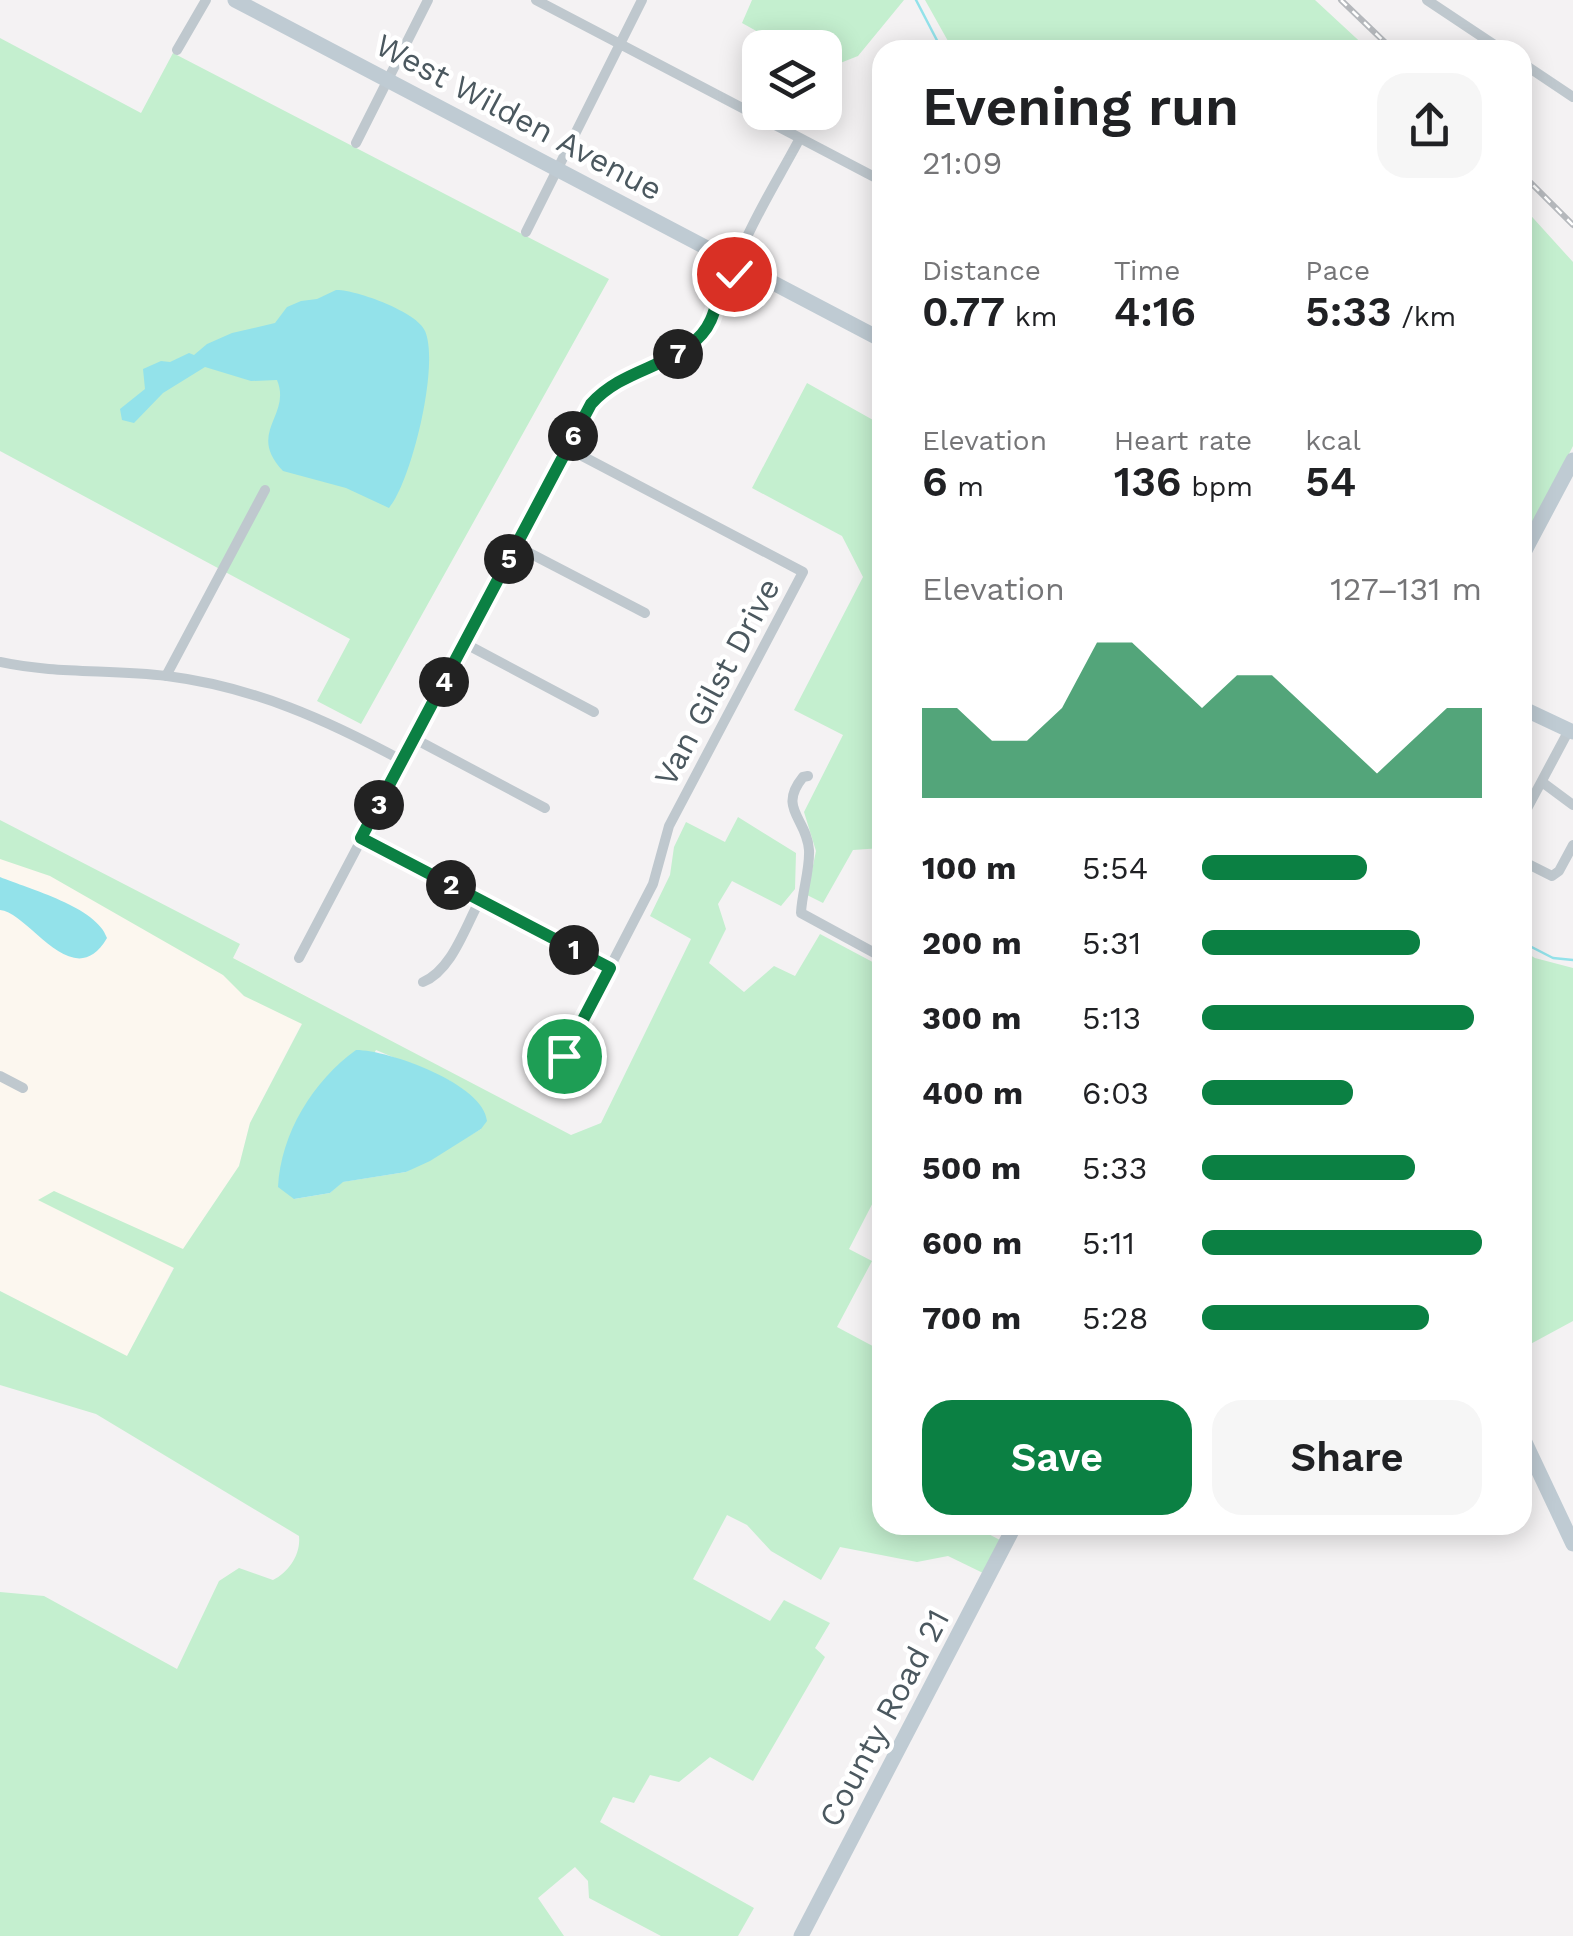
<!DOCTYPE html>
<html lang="en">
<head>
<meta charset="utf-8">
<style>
  body { margin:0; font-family:"Work Sans",sans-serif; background:#f6f6f6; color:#202124; height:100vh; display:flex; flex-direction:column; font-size:38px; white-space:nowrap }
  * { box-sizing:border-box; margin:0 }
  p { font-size:32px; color:#757577 }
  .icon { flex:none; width:55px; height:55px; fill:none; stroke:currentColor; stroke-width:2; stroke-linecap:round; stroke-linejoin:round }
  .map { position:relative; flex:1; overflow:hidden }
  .side { position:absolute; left:872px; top:40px; width:660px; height:1495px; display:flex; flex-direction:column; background:#fff; border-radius:30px; box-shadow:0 5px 25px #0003 }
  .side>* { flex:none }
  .tools { position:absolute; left:742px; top:30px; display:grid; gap:20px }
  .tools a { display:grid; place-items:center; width:100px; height:100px; border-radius:20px; background:#fff; box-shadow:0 5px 25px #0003; font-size:50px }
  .pin { position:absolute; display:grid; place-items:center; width:85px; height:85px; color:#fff; margin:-42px; border:5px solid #fff; border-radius:50%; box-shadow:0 2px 10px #0007 }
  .km { position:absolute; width:50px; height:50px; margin:-25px; border-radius:50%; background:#222; color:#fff; font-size:28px; line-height:50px; text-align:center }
  .round { display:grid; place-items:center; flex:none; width:105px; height:105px; border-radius:30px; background:#f6f6f6 }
  .summary { display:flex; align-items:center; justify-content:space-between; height:170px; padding:0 50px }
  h1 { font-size:55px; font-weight:600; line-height:75px }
  .figures { display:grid; grid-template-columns:repeat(3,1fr); gap:15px; height:170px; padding:10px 50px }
  .figures div { display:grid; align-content:center }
  .figures b { font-size:42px; font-weight:600 }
  .figures small { font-size:28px; font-weight:400 }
  .figures p { font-size:28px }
  .chart { height:280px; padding:20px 50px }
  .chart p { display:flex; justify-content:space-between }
  .chart svg { width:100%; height:180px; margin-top:10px; fill:#0b8043; opacity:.7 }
  .action { display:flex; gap:20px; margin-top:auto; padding:20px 50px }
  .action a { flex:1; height:115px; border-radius:30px; background:#0b8043; color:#fff; font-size:40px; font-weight:600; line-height:115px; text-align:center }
  .action a+a { background:#f6f6f6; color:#202124 }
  ul { padding:0 50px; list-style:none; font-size:32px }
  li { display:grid; grid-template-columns:160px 120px 1fr; align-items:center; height:75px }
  li i { height:25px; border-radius:12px; background:#0b8043 }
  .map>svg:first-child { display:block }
</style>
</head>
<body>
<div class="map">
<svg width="1573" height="1936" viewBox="0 0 1573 1936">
  <rect width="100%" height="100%" fill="#f4f2f3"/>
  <path fill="#fcf7ef" d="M0,836L314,1000L250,1123L239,1166L183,1249L127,1357L0,1291Z"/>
  <path fill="#c4efcf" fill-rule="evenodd" d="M752,0H904L858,56L825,69V48L785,47L742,23Z
    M925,0H1315L1369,50H953Z
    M0,38L141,113L173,53L609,279L361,724L317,701L350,639L0,451Z
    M1523,207L1573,262V446L1523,545Z
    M807,383L882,425V848L853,850L823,903L807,895L816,851L804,812L843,735L794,710L863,577L842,536L752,488Z
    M738,817L796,853L795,889L781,906L732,881L718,904L726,929L709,963L744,992L774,966L795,976L820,934L882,967V1185L849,1249L872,1261L837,1327L882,1351V1525H971L1000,1540L983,1573L948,1556L917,1562L840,1547L821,1580L771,1551L747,1525L727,1515L693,1579L770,1621L784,1600L830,1623L815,1648L825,1657L753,1781L710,1757L679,1782L650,1775L634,1803L613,1797L600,1822L754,1908L738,1936H661L589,1898L588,1881L575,1867L538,1898L564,1936H0V1592L44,1596L177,1669L219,1581L239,1568L273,1580C289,1572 301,1554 299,1536L96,1414L0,1385V1291L127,1356L174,1268L38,1200L54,1191L183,1249L239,1166L250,1123L302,1024L244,996L223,975L50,876L0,859V820L240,944L233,958L571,1135L601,1123L691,939L650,916L670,875L674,847L686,822L725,842ZM376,1050L450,1081L481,1129L406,1172L342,1182L330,1193L294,1199Z
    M1523,951L1535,958L1573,968V1321L1523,1348Z"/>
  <path fill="#93e2ea" d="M336,290C354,289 418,312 425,331C440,365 411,483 389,508L346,488L283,471C246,432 292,416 277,380L251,381L205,367L163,393L134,423L122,420L120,409L145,389L143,369L161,361L170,362L189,353L194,355L207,344L232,333L275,323L287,307L301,301L317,299Z
    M0,877C29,889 97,907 107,938C73,996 29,912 0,910Z
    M356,1050C389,1050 484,1084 487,1121L481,1129L430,1161L406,1172L343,1182L330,1193L294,1199L278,1187C281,1133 313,1081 356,1050Z"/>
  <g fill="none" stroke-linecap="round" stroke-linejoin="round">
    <path stroke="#93e2ea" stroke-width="2.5" d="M916,0L942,50
      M1522,942L1553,958L1573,960"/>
    <path stroke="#bfc8ce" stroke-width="10" d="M536,0L882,181
      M1427,0L1502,50
      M177,50L206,0
      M1522,63L1573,97
      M356,143L428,0
      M526,232L642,0
      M715,313C718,295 720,285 734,274
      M516,546L645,613
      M464,643L594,712
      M0,662C55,674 112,669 167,676C254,687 327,720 403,761
      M166,676L265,490
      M415,739L545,808
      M808,776L803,777C777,809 807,818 809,850C810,870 802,892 801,913L882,957
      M1542,782L1573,805
      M1522,818L1569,730
      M361,838L609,969
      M1522,861L1552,876L1559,871L1573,845
      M299,958L591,403C622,370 664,370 696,340C705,332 734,296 735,285C737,274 735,265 739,255C755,215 780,176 800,138
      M423,982C452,970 465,927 480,900
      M564,1056L653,884L669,826L803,572L567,448
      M0,1076L23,1088"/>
    <path stroke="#bfcbd3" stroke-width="15" d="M235,0L882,340
      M1522,556L1573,460
      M1522,708L1573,732
      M1522,1436L1573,1544
      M801,1936L1015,1525"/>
    <defs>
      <path id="rail" d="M1341,0L1393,50
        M1522,174L1573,225"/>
    </defs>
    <use href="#rail" stroke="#b5b8bc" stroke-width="6"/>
    <use href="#rail" stroke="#fff" stroke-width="2.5" stroke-dasharray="8" stroke-linecap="butt"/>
  </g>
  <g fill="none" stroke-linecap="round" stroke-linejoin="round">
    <defs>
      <path id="route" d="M564,1056L610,968L361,838L591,404C623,368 672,368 702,334C719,315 714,290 734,274"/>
    </defs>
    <use href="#route" stroke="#fff" stroke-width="20"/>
    <use href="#route" stroke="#0b8043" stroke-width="12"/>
  </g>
  <g text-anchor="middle" stroke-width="9" stroke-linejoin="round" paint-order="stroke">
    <g font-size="32" fill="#4b585f" stroke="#fff">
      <text transform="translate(519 117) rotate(28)" y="11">West Wilden Avenue</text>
      <text transform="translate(717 682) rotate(-62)" y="11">Van Gilst Drive</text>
      <text transform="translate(884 1718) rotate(-62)" y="11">County Road 21</text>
    </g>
  </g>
</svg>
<div class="tools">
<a><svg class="icon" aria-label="layers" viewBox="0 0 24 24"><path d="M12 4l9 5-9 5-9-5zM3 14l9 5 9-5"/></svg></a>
</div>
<div class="pin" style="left:564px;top:1056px;background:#1e9e55"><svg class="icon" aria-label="arrive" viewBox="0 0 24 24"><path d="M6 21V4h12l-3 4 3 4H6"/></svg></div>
<div class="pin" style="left:734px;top:274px;background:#d93025"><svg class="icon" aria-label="check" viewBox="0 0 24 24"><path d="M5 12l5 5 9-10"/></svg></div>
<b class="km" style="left:574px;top:950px">1</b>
<b class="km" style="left:451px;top:885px">2</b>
<b class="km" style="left:379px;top:805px">3</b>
<b class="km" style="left:444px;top:682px">4</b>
<b class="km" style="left:509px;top:559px">5</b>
<b class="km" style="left:573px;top:436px">6</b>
<b class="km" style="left:678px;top:354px">7</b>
<section class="side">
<div class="summary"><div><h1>Evening run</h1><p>21:09</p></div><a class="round"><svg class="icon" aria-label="share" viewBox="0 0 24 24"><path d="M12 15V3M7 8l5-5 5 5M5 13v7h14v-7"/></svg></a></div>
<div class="figures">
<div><p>Distance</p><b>0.77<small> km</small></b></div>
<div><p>Time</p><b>4:16</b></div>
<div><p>Pace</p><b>5:33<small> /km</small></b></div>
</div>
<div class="figures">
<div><p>Elevation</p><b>6<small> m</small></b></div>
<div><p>Heart rate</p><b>136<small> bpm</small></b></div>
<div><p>kcal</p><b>54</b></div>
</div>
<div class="chart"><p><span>Elevation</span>127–131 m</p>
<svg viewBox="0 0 160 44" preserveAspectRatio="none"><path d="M0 44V22L10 22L20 30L30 30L40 22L50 6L60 6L70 14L80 22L90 14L100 14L110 22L120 30L130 38L140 30L150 22L160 22V44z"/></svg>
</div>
<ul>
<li><b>100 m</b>5:54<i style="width:59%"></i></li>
<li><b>200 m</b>5:31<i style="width:78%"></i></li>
<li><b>300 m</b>5:13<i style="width:97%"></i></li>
<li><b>400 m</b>6:03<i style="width:54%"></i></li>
<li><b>500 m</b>5:33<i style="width:76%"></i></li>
<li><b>600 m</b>5:11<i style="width:100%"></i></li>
<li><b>700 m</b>5:28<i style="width:81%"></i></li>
</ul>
<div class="action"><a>Save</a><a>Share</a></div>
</section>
</div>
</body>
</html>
